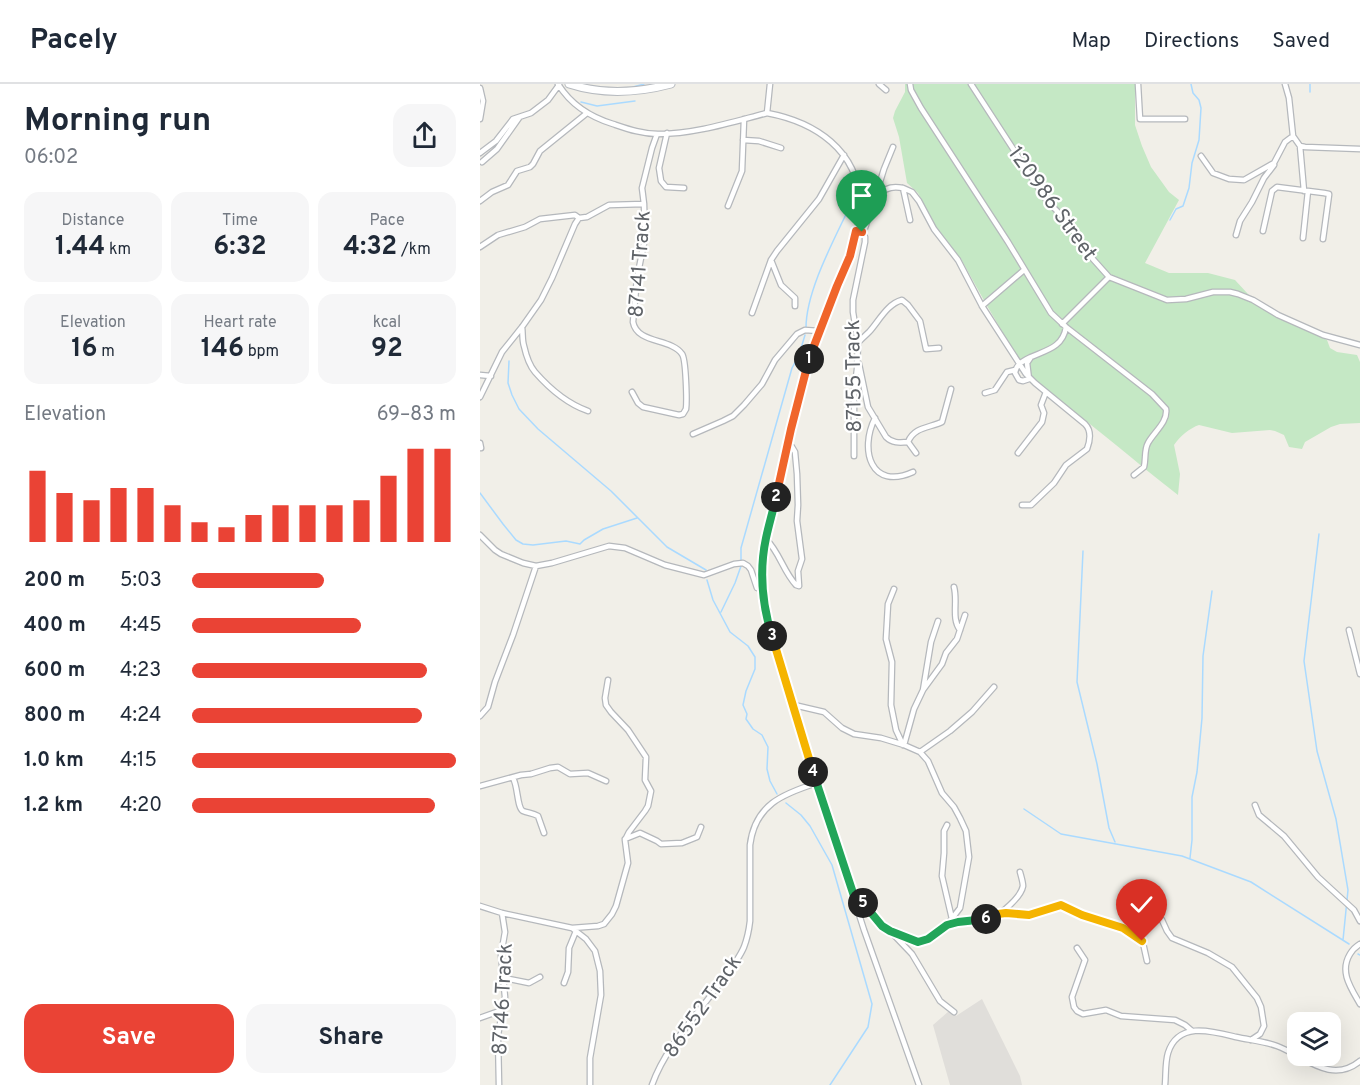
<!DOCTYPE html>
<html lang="en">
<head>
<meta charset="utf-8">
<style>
  body { margin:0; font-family:Overpass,sans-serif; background:#f6f6f7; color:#1f2937; height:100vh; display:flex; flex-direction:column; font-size:22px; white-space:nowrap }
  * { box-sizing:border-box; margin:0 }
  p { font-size:20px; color:#747a83 }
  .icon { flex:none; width:33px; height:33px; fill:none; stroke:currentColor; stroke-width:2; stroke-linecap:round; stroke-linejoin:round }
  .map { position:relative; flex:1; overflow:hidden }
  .drawer { display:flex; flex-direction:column; background:#fff; width:480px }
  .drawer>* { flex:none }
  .fabs { position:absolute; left:807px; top:928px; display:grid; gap:12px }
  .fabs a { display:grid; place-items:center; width:54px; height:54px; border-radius:12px; background:#fff; box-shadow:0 6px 24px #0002; font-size:30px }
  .pin { position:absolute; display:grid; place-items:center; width:51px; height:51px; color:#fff; margin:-62px -26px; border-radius:50% 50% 50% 0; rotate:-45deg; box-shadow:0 0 6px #0007 }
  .pin .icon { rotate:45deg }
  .km { position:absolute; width:30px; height:30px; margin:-15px; border-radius:50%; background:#222; color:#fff; font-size:16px; line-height:30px; text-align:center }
  .round { display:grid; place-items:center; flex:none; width:63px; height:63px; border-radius:18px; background:#f6f6f7 }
  .head { display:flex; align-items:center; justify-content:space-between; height:102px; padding:0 24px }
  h1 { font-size:33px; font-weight:700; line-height:45px }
  .figures { display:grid; grid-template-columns:repeat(3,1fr); gap:9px; height:102px; padding:6px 24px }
  .figures div { display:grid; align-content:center; border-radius:15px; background:#f6f6f7; text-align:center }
  .figures b { font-size:26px; font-weight:700 }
  .figures small { font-size:16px; font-weight:400 }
  .figures p { font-size:16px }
  .chart { height:168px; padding:12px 24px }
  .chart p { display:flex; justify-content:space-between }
  .chart svg { width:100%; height:108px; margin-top:6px; stroke:#ea4335; stroke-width:6 }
  .cta { display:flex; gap:12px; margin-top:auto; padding:12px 24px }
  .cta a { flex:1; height:69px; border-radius:18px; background:#ea4335; color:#fff; font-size:24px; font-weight:700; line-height:69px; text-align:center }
  .cta a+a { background:#f6f6f7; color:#1f2937 }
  ul { padding:0 24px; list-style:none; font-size:20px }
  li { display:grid; grid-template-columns:96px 72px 1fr; align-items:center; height:45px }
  li i { height:15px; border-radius:8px; background:#ea4335 }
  header { display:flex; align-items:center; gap:36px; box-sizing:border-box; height:84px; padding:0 30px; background:#fff; border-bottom:2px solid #e0e1e3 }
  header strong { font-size:28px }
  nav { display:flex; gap:33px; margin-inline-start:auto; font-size:21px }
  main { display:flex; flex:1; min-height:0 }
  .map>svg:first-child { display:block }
</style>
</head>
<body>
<header>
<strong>Pacely</strong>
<nav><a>Map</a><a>Directions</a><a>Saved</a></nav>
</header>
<main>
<section class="drawer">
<div class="head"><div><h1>Morning run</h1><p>06:02</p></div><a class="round"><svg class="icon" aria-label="share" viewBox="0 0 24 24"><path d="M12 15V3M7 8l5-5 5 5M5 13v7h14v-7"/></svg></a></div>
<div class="figures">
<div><p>Distance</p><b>1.44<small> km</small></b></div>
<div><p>Time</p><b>6:32</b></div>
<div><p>Pace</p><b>4:32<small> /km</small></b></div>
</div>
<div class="figures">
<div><p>Elevation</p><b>16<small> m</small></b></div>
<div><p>Heart rate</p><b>146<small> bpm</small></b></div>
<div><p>kcal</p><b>92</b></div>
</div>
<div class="chart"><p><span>Elevation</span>69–83 m</p>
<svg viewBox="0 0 160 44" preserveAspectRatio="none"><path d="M5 44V15M15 44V24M25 44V27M35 44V22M45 44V22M55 44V29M65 44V36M75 44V38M85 44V33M95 44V29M105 44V29M115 44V29M125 44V27M135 44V17M145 44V6M155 44V6"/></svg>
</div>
<ul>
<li><b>200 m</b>5:03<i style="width:50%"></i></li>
<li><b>400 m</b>4:45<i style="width:64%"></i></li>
<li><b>600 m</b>4:23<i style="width:89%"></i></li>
<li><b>800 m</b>4:24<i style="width:87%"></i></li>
<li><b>1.0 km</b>4:15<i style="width:100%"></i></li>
<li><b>1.2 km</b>4:20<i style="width:92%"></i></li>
</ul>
<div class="cta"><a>Save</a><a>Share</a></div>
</section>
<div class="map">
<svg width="880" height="1001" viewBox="0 0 880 1001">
  <rect width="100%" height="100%" fill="#f1efe8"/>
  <path fill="#e0deda" d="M502,915L540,992L542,1001H470L453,941L469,927L476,932Z"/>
  <path fill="#c5e8c5" d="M425,0H655V41L662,62L671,83L689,108L699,116L665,179L689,189H728L755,196L780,223L847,256L850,264L857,268L877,271L880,278V339L860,340L851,343L825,358L822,365L809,363L804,351L795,347L790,346L752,349L719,341C710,344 700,352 694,361L700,390L698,411C677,395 657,378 636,361C608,338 579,316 551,293L546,288L506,220L481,175L457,145L438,109L427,99L419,53L413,34L415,27L425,8Z"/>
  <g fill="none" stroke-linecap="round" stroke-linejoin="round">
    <path stroke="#aadaff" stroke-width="1.5" d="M153,3L164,0
      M830,8V0
      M101,18L117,22L155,17
      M690,136L696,125L703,122L709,104L712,79L719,56L721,24L719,16L713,9L711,0
      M326,244C326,207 354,156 370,122
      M29,277L28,299L32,311L39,325L58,345L131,407L187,463L226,486
      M0,409L23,440L36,456L43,460L53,461L86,457L100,460L104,456L123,445L157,434
      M839,450L824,577L837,667L856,735L868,806L863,856
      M603,467L597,598L617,680L629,744L635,758
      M261,476V464L312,284L319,271L325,251
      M227,496L233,516L250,548L268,562L275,573V585L266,607L263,621L267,630L266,635L273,645L282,651L288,663L287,685L290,697L297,710
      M241,528L255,499L261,482
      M306,719L321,731L330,742L352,781L392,920L388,943L350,1001
      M544,725L581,750L702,772L771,798L869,860
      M710,774L712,756V713L717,688L722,634L723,572L732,507
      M878,870L880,871"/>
    <defs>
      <path id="minor" d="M78,0C91,21 110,33 133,40C148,45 162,50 178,50C215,50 252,38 287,29
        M290,0L287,29C335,38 378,66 380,119C381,160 353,209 339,248C320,301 309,356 297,411C290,441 280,473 282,505C283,519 287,535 291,549L337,699L384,846L439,1001
        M399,0L406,6
        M430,0L431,6L441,24L528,158L571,229L586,243L672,310L686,325C688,338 674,348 668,359C664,366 666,375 664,383L654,391
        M491,0L567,117L586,136L612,174L629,193L687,216L706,215L733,208H750L758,210L773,216L798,231L843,251L880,261
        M658,0L660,35H705
        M805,0L809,14L813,52L820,62L825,63L880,65
        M0,4L3,17L0,35
        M187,49L179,84L181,97L186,103L204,104
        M263,56L279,57L301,64
        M820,62L824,107
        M0,69L16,57L33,35L51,29L68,16L79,1
        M721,72L733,89L749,95L764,96L794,79L805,58L813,52
        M2,78L17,65L39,34
        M423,104L432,108L439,117L454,145L478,176L502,222L546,290L555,299L605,340C612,347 610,357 607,365L586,381L574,399L551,421H542
        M395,114L404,85L413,63
        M0,117L12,108L28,101L37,87L50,83L53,80L60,67L107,29
        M248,122L262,87L264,35
        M783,147L792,107L797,103L844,109L849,110V111L843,155
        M382,148L385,144C392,125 395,98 423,104L430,136
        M756,151L760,137L772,118L784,94L794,81
        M823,154L828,107
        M0,163L18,151L45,143L60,135L95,131L99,134
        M291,176L301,201L315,214V222
        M502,222L544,186
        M272,229L291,176L297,167L339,115L364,71
        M582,240L629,193
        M42,243C43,250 42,256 44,262C46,271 49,281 55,288C69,304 88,320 108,327
        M378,259C381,255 385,252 389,248C399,237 407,220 422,216L428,221L440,237L446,265L459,264
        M551,273L547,279L549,295L543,297L539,296L535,289C536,280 543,277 551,273Z
        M551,273C567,266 583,263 586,243
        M379,280L388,323L406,353C412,359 419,359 428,358L436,369
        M0,291L11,292
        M152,308L158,319L163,323L199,331L203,330L206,325C207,317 206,275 202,270C191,254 157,260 153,238L157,194L165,154L164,120L162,104L172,64L177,50
        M505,309L515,306L527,288L535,286
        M0,313L22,268L42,243L61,216L72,194L95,140L99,134L107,133L129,121L164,120
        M395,334C379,366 391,407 433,388
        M213,350L243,337L253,332L264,321L282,300L295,276L317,250L325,246L339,247
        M428,358C434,343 449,344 462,338L471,305
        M0,359L1,364
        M538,369L562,338L564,329L561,321L566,308
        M374,372V310L377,285L378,259L373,228V216L385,158V153L382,148L376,147
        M0,451L15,466L21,470L43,479L56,482L72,479L129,462L145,464L185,481L224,491L254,480L263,479L268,482L271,486L277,504H282
        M286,455C300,469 303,487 316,501L319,502L318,487L322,475L317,437L318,421L317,390L315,368L312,363L308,361
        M474,503C478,518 471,534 480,546
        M414,505L408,520L406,555L412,578L411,621L416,646L423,661
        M869,546L880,590
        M443,606L451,558L458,537
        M314,621L344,628L362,644L374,650L401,654L424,661L440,668L448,677L462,709L474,723L480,734L486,747L489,773L480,824L467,841L448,855L439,857L410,847L398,838L386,822L374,812
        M0,632L8,623L15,598L33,551L56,482
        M424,661L434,625L443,606L462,580L466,569L477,555L485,531
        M440,668L470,647L492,628L514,603
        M33,694C38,702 37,724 43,727C48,729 53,729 58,732L64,749
        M0,702L41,691L51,690L70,684L78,683L90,690L108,689L126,697
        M775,721L779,731L804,752L838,793L874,826L880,837
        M467,741L464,747V769L462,792L472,835
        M145,755L160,749L177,757L181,760L202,759L217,753L221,743
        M0,822L22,829L92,844L106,855L115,867L120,887L121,911L110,974V1001
        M518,830L532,829L546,832L560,828L576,821L584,822L601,831L643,844L659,854L663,859L667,877
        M682,836L687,847L692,854L728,869L752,883L777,914L781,923L784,942L780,950L771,956
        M467,841C481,837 496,838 510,834C520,832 541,813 543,802C543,798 541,792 540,788
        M92,844L118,842L124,840L132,830L136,822L148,779L145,756L149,748L165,727L168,722L171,707L165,696L166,673L148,646L131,628L126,621L125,614L128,596
        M412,849L432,870L460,917L474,928
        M880,860C875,863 873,865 870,870C859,888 871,904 880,920
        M597,864L605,876L592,913L594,923L597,927L603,930L626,926L641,932L695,936L705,941L712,947
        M24,894L49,899L60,893
        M84,899L88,888L89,864L96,847
        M0,934L22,926
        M19,1001L18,951L25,913L21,871L25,848L22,829
        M172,1001C185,964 215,933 238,902C247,890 258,877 264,863C267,855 269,846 270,837V761C275,721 302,710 337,699
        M685,1001C686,991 685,979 688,969C698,937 732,947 756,953C769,956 784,957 797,962C824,972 851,1001 880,977"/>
      <path id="secondary" d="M89,0C123,11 157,9 191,0"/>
    </defs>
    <use href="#minor" stroke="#b5b8bc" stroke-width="7"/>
    <use href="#secondary" stroke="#b6babf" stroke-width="9"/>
    <use href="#minor" stroke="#fff" stroke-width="4.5"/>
    <use href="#secondary" stroke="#fff" stroke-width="7"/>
  </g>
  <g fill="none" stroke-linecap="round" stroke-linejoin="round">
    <defs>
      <path id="split-1" d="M329,275L357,202L370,172L376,147L382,148"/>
      <path id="split-2" d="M296,413L311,345L329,275"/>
      <path id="split-3" d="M292,552C282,520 279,487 286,454C289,440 293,427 296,413"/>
      <path id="split-4" d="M292,552L333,688"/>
      <path id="split-5" d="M333,688L374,812L383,819"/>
      <path id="split-6" d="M383,819L402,842L410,847L438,858L448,855L467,841L478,838L506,835"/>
      <path id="split-7" d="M506,835L518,830L526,829L549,831L581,821L602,831L643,844L662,857"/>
    </defs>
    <use href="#split-1" stroke="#fff" stroke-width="12"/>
    <use href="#split-2" stroke="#fff" stroke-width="12"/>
    <use href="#split-3" stroke="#fff" stroke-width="12"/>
    <use href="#split-4" stroke="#fff" stroke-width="12"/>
    <use href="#split-5" stroke="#fff" stroke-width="12"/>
    <use href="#split-6" stroke="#fff" stroke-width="12"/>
    <use href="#split-7" stroke="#fff" stroke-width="12"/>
    <use href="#split-1" stroke="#f0652b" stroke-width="8"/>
    <use href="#split-2" stroke="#f0652b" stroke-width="8"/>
    <use href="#split-3" stroke="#22a559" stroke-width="8"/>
    <use href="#split-4" stroke="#f5b400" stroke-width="8"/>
    <use href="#split-5" stroke="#22a559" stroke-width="8"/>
    <use href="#split-6" stroke="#22a559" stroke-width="8"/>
    <use href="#split-7" stroke="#f5b400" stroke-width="8"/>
  </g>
  <g text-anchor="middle" stroke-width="4.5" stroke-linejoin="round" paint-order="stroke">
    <g font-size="21" fill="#5f6368" stroke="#fff">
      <text transform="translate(573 119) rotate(54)" y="7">120986 Street</text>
      <text transform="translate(159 180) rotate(-86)" y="7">87141 Track</text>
      <text transform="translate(373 292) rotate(-91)" y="7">87155 Track</text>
      <text transform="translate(22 915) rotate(-87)" y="7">87146 Track</text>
      <text transform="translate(222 922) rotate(-55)" y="7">86552 Track</text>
    </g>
  </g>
</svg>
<div class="fabs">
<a><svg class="icon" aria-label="layers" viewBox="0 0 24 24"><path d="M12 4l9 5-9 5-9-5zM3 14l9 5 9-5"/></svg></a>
</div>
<div class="pin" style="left:382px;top:148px;background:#1e9e55"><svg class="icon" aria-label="arrive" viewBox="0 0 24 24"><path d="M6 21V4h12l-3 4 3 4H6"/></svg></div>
<div class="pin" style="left:662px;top:857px;background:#d93025"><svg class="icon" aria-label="check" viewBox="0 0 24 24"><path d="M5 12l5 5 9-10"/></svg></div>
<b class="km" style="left:329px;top:275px">1</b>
<b class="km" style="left:296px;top:413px">2</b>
<b class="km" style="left:292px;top:552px">3</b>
<b class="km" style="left:333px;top:688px">4</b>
<b class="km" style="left:383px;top:819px">5</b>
<b class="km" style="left:506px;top:835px">6</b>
</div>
</main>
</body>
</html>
